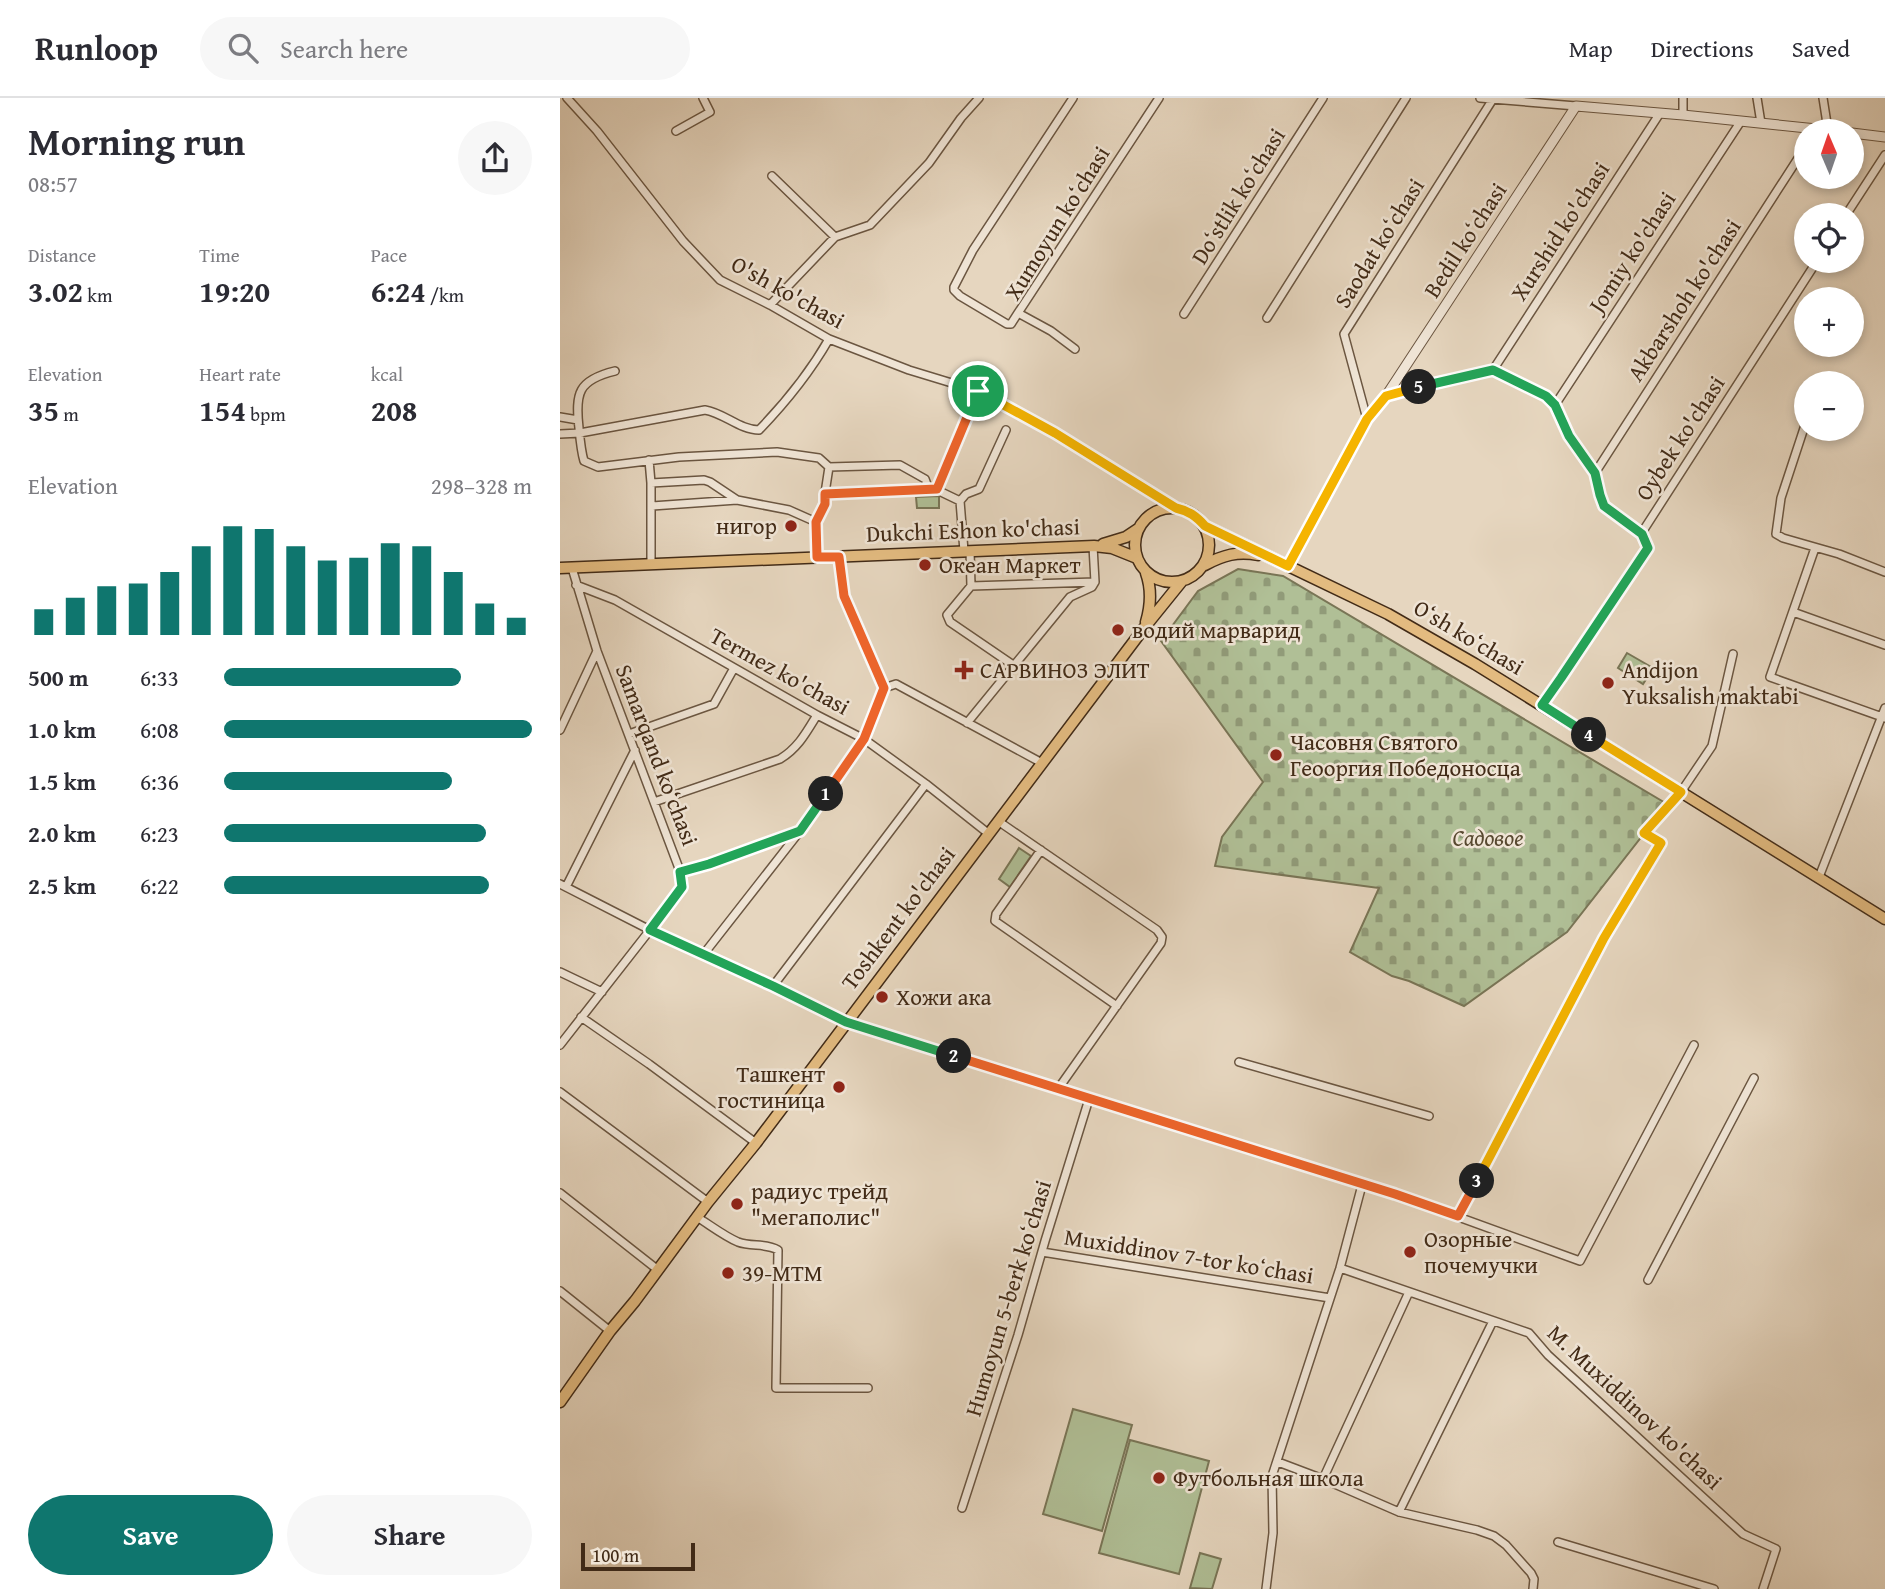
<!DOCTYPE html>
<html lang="en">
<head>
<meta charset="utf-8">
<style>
  body { margin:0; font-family:"Gentium Book Plus",serif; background:#f7f7f7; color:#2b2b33; height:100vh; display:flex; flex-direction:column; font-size:26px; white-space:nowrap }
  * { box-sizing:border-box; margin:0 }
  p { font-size:23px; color:#7c7c81 }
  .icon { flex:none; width:38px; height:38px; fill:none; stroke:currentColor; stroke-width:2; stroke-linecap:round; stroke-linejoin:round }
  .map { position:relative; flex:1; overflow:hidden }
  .sheet { display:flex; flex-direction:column; background:#fff; width:560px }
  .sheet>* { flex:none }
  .needle { width:46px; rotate:358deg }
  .controls { position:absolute; left:1234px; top:21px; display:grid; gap:14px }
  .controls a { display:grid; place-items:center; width:70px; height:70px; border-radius:50%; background:#fff; box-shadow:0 4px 10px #0003; font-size:35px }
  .scale { position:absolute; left:21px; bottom:18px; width:114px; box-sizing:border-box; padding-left:7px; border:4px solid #422b17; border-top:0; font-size:19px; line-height:24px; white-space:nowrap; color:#422b17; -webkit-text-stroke:5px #efe4d5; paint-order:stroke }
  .pin { position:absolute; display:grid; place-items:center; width:60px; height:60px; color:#fff; margin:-30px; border:4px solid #fff; border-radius:50%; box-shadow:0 2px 7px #0007 }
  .km { position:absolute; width:35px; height:35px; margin:-18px; border-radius:50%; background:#222; color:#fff; font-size:19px; line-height:35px; text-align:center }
  .round { display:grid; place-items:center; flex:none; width:74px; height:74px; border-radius:37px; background:#f7f7f7 }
  .head { display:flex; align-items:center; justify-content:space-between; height:119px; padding:0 28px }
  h1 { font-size:38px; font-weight:600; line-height:52px }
  .figures { display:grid; grid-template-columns:repeat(3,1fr); gap:10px; height:119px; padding:7px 28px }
  .figures div { display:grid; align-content:center }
  .figures b { font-size:30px; font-weight:600 }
  .figures small { font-size:19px; font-weight:400 }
  .figures p { font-size:19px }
  .chart { height:196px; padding:14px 28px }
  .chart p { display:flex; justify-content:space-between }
  .chart svg { width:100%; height:126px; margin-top:7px; stroke:#0f766e; stroke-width:6 }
  .cta { display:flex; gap:14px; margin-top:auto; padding:14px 28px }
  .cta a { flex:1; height:80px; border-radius:42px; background:#0f766e; color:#fff; font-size:28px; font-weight:600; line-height:80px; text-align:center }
  .cta a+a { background:#f7f7f7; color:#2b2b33 }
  ul { padding:0 28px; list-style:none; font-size:23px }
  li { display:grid; grid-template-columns:112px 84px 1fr; align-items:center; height:52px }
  li i { height:18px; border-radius:9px; background:#0f766e }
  header { display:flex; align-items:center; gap:42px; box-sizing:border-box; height:98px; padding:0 35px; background:#fff; border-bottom:2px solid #e1e1e2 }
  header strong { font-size:33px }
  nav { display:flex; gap:38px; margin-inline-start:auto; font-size:24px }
  .search { width:490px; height:63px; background:#f7f7f7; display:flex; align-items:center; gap:18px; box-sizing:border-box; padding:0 24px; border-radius:38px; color:#7c7c81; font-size:26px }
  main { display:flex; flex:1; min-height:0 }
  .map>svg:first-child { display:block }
</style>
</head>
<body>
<header>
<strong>Runloop</strong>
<div class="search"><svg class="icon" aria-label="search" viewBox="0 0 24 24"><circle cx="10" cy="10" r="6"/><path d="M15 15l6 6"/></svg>Search here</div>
<nav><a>Map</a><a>Directions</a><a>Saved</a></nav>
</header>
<main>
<section class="sheet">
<div class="head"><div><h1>Morning run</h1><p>08:57</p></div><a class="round"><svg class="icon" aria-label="share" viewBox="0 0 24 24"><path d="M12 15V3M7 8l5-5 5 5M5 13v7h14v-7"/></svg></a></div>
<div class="figures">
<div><p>Distance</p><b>3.02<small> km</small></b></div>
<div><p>Time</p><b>19:20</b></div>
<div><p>Pace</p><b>6:24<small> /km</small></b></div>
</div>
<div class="figures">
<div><p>Elevation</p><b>35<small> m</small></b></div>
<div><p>Heart rate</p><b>154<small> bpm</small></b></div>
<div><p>kcal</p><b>208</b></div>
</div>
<div class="chart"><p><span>Elevation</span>298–328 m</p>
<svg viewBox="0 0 160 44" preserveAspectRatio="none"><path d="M5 44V35M15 44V31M25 44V27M35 44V26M45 44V22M55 44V13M65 44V6M75 44V7M85 44V13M95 44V18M105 44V17M115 44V12M125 44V13M135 44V22M145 44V33M155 44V38"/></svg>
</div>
<ul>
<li><b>500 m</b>6:33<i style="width:77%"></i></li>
<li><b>1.0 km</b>6:08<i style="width:100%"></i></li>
<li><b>1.5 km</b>6:36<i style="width:74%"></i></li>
<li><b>2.0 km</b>6:23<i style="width:85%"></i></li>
<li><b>2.5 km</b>6:22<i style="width:86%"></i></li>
</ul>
<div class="cta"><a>Save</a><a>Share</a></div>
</section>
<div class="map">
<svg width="1325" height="1491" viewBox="0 0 1325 1491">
  <defs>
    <pattern id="cemetery-stones" width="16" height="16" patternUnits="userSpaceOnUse" patternTransform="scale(1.75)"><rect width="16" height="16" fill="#b0bf96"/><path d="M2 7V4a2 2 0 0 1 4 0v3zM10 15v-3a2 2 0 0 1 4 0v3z" fill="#919b79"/></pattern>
  </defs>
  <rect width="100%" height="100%" fill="#e6d6bf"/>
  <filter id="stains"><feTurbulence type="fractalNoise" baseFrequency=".00286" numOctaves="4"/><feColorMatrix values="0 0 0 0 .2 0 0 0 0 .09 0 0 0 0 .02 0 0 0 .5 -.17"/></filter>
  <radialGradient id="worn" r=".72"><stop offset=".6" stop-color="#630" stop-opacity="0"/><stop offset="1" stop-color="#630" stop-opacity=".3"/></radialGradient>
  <path fill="#b0bf96" stroke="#797556" stroke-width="2" d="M379,398V410H357L356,399Z
    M1067,555L1093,570L1083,586L1058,570Z
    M459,750L471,758L450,789L439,781Z
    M513,1311L572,1327L542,1433L483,1416Z
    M570,1342L649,1363L619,1476L539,1455Z
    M640,1455L661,1461L652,1491L630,1490Z"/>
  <path fill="url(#cemetery-stones)" stroke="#797556" stroke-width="2" d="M678,471L723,478L1107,706L1007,834L904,908L849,883L832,878L790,854L819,790L655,768L662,739L703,684L601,543L638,493Z"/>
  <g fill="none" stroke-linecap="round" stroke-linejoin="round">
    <defs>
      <path id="minor" d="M7,0L37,33L123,143L160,182L210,207L269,241L349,272L418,293L495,335L616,410
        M920,0L1016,8
        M1197,0L1201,25
        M1263,0L1268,32
        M1123,17V0
        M116,33L150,14L143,0
        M212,78L275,139
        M1286,117L1325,57
        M210,207L275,139L310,127L369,65L401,20L419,0
        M458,215L451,226H447L400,198L394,192V189L413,152L513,0
        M624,216L763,0
        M707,220L846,0
        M515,251L491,233L458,215L599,0
        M933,272L1100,15
        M55,273C18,282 15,295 19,330C20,341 21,353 24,363L38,369L119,359L217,354L259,360L269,369L265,395V406L256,424L257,459
        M826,298L893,280L933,272L987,298L995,307L1009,338L1035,375L1039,397L1044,408L1081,436
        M995,307L1181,23
        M0,319L18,322
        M807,321L784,236L933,1
        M1246,324L1221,400L1216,436L1223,440L1279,456L1325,474
        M0,336L20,335L145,312C164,315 180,332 199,332C227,303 249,276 269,241
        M89,362L91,385V466
        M269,369L340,367L365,381L369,392
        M1035,375L1246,48
        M91,385L144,382L150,384L177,402
        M377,392L418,293
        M265,395L377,392L400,403L404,453
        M400,403L406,396L419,391L446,332
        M92,408L177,402L229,412L256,424
        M1255,450L1210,579L1325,620
        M410,453L411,488L387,517L390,524L453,567
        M279,459L284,498L324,590
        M16,487L55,502L257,617L304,641L366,686L429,736
        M411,488L535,484
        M1233,514L1325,547
        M982,607L1088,450L1081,436L1257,163
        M407,625L510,499L532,489L535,484L533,448
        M0,632L37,553
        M69,636L154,606L174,570
        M94,704L220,661C238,650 246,635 257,617
        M438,723L597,832L602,839L601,845L498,991
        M481,752L436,816L435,823L557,908
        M120,773L149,766L239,733
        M1259,779L1325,610
        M0,786L90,832L213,888L286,924L835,1096L1020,1163L1134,947
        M6,789L75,652
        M143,857L240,733L304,641L324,590L336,586L482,665
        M0,874L42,894
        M213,888L366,686
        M21,919L89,966L196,1045
        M0,947L90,832L122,789L120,773L37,553L12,470
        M679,964L869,1018
        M0,994L148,1104
        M0,1095L98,1172
        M899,1118L1044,840L1101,745L1084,735L1121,694L1152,648L1173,556
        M137,1119C150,1127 164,1138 178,1144C191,1149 206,1145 218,1152L216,1290H308
        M482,1154L770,1200
        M780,1170L969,1235L988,1257L1183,1436L1216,1451L1203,1491
        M1088,1182L1194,980
        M0,1193L50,1233
        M718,1364L763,1381L839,1414L917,1432L934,1438L946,1447L971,1475L974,1481L973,1491
        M763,1381L849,1194
        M402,1410L458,1237L485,1143L529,1001
        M839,1414L933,1223
        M998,1444L1154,1491
        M706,1491L713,1435L712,1378L780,1170L802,1087"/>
      <path id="tertiary" d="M1292,35L1325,39
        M728,468L807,321L826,298L1016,8L1123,17L1276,33"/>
      <path id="primary" d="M575 447a37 37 0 1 1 74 0a37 37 0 1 1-74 0Z
        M645,428L828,516L915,566L1325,821
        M543,446L566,439L578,431
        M645,467C663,457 678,453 698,457
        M0,470L534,448L552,450L577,460
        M586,475C592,492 591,507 586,524
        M0,1304L50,1233L75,1203L148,1104L196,1045L584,530L622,483"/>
    </defs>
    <use href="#minor" stroke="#6b5641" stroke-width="10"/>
    <use href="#tertiary" stroke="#6b5641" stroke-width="11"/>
    <use href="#primary" stroke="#422b17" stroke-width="13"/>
    <use href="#minor" stroke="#efe4d5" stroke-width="7"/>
    <use href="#tertiary" stroke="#efe4d5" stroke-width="9"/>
    <use href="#primary" stroke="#e3bb80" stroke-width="10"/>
  </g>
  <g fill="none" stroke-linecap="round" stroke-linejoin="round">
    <defs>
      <path id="split-1" d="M266,696L304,641L324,590L284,498L279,459H257L256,424L265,406V396L377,391L418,293"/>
      <path id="split-2" d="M266,696L240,733L149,766L120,774L122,789L90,832L213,888L286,924L394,958"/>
      <path id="split-3" d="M394,958L835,1096L898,1118L917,1083"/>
      <path id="split-4" d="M917,1083L1044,840L1101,745L1084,735L1121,694L1029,637"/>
      <path id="split-5" d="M859,289L933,272L986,298L995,307L1009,338L1035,375L1040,397L1044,408L1082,436L1088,450L1001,580L982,607L1029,637"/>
      <path id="split-6" d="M418,293L495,335L616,410C629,413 636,418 645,428L728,468L807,321L826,298L859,289"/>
    </defs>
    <use href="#split-1" stroke="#fff" stroke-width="14"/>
    <use href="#split-2" stroke="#fff" stroke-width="14"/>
    <use href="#split-3" stroke="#fff" stroke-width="14"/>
    <use href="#split-4" stroke="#fff" stroke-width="14"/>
    <use href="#split-5" stroke="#fff" stroke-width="14"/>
    <use href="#split-6" stroke="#fff" stroke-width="14"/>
    <use href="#split-1" stroke="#f0652b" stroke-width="9"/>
    <use href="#split-2" stroke="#22a559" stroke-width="9"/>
    <use href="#split-3" stroke="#f0652b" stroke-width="9"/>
    <use href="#split-4" stroke="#f5b400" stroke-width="9"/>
    <use href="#split-5" stroke="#22a559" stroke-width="9"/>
    <use href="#split-6" stroke="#f5b400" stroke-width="9"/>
  </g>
  <g fill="#8f2418" stroke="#efe4d5" stroke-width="2.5">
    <circle cx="231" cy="428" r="7"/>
    <circle cx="365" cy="467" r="7"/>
    <circle cx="558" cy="532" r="7"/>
    <path d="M400.5 561.5h7v7h7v7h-7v7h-7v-7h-7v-7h7z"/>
    <circle cx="1048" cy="585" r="7"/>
    <circle cx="716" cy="657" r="7"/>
    <circle cx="322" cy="899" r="7"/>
    <circle cx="279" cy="989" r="7"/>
    <circle cx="177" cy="1106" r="7"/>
    <circle cx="850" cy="1154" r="7"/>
    <circle cx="168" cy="1175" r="7"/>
    <circle cx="599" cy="1380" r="7"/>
  </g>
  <g text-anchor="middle" stroke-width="5" stroke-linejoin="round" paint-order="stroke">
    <g font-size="23" fill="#422b17" stroke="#efe4d5">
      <text transform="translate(678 98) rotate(-58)" y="8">Doʻstlik koʻchasi</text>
      <text transform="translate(497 125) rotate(-58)" y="8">Xumoyun koʻchasi</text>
      <text transform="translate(1000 133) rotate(-57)" y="8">Xurshid ko'chasi</text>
      <text transform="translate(905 142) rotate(-57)" y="8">Bedil koʻchasi</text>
      <text transform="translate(819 145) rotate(-58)" y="8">Saodat koʻchasi</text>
      <text transform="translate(1072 154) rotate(-57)" y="8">Jomiy ko'chasi</text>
      <text transform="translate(228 194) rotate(29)" y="8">O'sh ko'chasi</text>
      <text transform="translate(1124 202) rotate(-57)" y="8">Akbarshoh ko'chasi</text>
      <text transform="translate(1120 340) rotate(-57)" y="8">Oybek ko'chasi</text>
      <text transform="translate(413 432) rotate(-2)" y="8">Dukchi Eshon ko'chasi</text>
      <text transform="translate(909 539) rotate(31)" y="8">Oʻsh koʻchasi</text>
      <text transform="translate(220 573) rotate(29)" y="8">Termez ko'chasi</text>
      <text transform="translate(97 657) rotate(69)" y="8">Samarqand ko‘chasi</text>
      <text transform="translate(338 820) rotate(-53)" y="8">Toshkent ko'chasi</text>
      <text transform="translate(629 1158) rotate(9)" y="8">Muxiddinov 7-tor koʻchasi</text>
      <text transform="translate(448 1200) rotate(-73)" y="8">Humoyun 5-berk koʻchasi</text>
      <text transform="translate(1075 1309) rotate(43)" y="8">M. Muxiddinov ko'chasi</text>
    </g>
    <g font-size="23" fill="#422b17" stroke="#efe4d5" text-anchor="start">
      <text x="217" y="436" text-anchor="end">нигор</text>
      <text x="379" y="475">Океан Маркет</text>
      <text x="572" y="540">водий марварид</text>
      <text x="420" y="580">САРВИНОЗ ЭЛИТ</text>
      <text x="1062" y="580">Andijon<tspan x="1062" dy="26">Yuksalish maktabi</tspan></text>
      <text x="730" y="652">Часовня Святого<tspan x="730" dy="26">Геооргия Победоносца</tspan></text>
      <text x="336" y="907">Хожи ака</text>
      <text x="265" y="984" text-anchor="end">Ташкент<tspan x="265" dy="26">гостиница</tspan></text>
      <text x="191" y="1101">радиус трейд<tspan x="191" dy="26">"мегаполис"</tspan></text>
      <text x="864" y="1149">Озорные<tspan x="864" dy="26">почемучки</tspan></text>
      <text x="182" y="1183">39-MTM</text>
      <text x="613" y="1388">Футбольная школа</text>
    </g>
    <g font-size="23" font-style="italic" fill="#584930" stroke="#efe4d5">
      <text x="928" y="748">Садовое</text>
    </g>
  </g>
  <rect width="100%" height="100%" filter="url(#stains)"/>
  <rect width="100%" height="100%" fill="url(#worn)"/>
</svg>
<div class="controls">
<a><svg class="needle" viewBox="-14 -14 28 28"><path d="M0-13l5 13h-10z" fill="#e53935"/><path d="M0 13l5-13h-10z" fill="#7c7c81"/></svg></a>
<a><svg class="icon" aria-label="locate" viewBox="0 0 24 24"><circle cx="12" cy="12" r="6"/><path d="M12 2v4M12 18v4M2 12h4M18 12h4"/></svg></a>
<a>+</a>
<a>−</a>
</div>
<div class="scale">100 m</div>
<div class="pin" style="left:418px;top:293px;background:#1e9e55"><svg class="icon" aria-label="arrive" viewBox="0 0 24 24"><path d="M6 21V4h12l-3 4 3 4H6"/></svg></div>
<b class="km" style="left:266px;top:696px">1</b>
<b class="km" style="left:394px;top:958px">2</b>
<b class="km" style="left:917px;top:1083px">3</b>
<b class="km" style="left:1029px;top:637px">4</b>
<b class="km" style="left:859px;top:289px">5</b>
</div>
</main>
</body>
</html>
